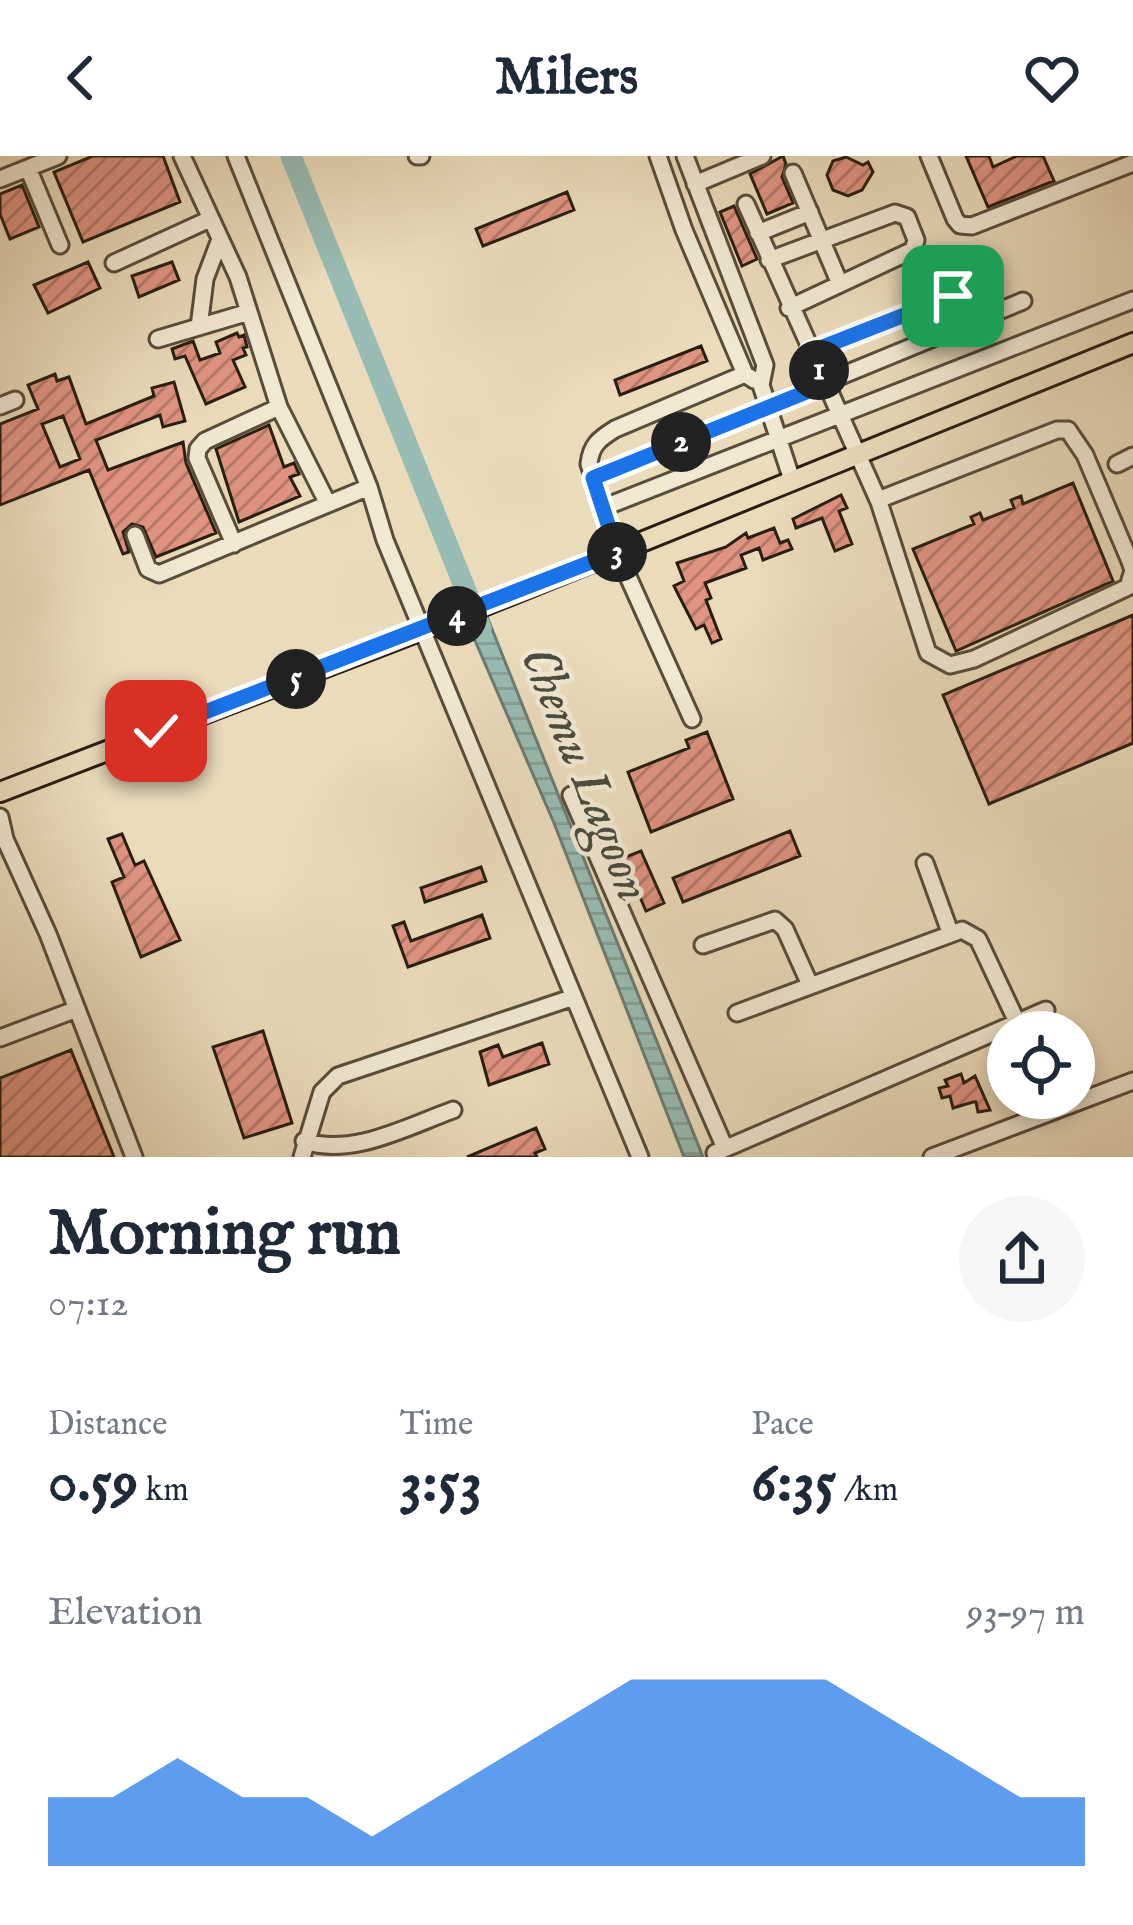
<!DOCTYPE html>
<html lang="en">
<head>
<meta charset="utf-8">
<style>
  body { margin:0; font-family:"IM FELL English",serif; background:#f6f6f7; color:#1f2937; height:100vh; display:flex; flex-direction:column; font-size:45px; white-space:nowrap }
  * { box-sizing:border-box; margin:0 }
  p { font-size:39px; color:#747a83 }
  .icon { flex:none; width:66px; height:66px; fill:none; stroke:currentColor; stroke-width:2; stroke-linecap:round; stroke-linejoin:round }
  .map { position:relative; height:1001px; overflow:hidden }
  .panel { display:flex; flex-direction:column; background:#fff; flex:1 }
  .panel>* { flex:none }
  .fabs { position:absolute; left:987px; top:855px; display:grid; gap:24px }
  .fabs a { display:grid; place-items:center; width:108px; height:108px; border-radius:50%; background:#fff; box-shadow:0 6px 18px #0003; font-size:60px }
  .pin { position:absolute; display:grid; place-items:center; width:102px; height:102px; color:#fff; margin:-51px; border-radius:24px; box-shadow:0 6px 18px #0006 }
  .km { position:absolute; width:60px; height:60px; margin:-30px; border-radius:50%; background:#222; color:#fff; font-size:33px; line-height:60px; text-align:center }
  .round { display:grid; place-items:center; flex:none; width:126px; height:126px; border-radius:63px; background:#f6f6f7 }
  .headline { display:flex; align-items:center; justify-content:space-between; height:204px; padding:0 48px }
  h1 { font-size:66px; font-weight:700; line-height:90px }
  .stats { display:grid; grid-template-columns:repeat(3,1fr); gap:18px; height:204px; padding:12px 48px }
  .stats div { display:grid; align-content:center }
  .stats b { font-size:60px; font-weight:700 }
  .stats small { font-size:33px; font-weight:400 }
  .stats p { font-size:33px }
  .chart { height:336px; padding:24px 48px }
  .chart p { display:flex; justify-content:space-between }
  .chart svg { width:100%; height:216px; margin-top:12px; fill:#1a73e8; opacity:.7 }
  header { display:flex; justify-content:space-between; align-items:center; height:156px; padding:0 48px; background:#fff; font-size:54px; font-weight:700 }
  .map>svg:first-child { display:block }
</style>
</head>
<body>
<header><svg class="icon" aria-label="back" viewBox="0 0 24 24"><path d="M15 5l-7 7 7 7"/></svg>Milers<svg class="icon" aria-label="heart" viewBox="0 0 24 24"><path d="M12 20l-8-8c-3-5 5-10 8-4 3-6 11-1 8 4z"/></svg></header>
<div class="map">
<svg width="1133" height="1001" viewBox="0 0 1133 1001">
  <defs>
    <pattern id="water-rules" width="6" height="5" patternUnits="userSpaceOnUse" patternTransform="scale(3)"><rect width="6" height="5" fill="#98bbb3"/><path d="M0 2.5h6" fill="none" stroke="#83a099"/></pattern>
    <pattern id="building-hatch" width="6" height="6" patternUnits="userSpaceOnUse" patternTransform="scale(3)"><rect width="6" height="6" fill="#df9381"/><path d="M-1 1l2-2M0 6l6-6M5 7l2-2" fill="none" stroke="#b57768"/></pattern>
  </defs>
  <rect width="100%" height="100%" fill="#eadbbb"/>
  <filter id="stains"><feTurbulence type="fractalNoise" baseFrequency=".00167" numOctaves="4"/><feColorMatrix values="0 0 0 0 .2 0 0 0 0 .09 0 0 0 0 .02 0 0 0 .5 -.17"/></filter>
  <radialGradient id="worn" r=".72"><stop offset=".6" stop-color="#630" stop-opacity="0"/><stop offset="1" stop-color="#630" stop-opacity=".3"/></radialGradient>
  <path fill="url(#water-rules)" stroke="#6b7c71" stroke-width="3" d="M486,458L703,1001H684L554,667L467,466Z"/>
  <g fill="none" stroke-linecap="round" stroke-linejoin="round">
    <path stroke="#98bbb3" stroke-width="21" d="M291,0L481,472"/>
  </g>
  <path fill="url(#building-hatch)" stroke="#281d0f" stroke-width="3" fill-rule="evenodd" d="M93,0H163L180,46L83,86L54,16Z
    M783,0L786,8L782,21L793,47L767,58L750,18Z
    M966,0H989L993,11L1017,0H1043L1054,25L988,51Z
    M846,1L863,9L868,6L873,16L862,34L848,40L833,34L827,19L833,5Z
    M22,29L39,71L10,83L0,58V38Z
    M567,36L574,54L483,90L476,73Z
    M734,50L757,103L742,110L720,56Z
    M88,106L100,132L48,157L34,129Z
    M172,106L179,124L139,141L132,120Z
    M237,177L239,181L244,179L247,191L243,192L246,199L233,204L245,231L206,248L185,200L175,203L172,193L193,185L200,204L220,197L216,186Z
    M701,190L707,205L620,239L615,224Z
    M55,218L57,225L69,221L86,268L154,240L152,232L174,226L185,265L163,271L160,259L96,284L108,314L183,286L186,307L216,377L156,401L143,371L132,368L123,376L129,396L123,398L89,314L0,349V268L38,253L28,229ZM63,260L80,303L60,311L42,268Z
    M269,269L284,311L294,307L299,318L290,321L300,340L239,366L216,293Z
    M1073,327L1113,425L956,495L913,393L974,368L971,361L980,357L983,364L1014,352L1011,344L1021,340L1023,348Z
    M841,339L847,352L839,355L852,388L835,395L822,362L796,372L793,363Z
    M774,372L780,387L788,384L792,393L763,404L759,392L741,399L746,412L705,427L711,442L706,444L721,483L712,487L704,469L696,473L678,438L674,430L684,425L677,407L726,391L746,377L748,382Z
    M1133,459V587L989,648L943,539Z
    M707,576L733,643L651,676L628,616L689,592L686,584Z
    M790,675L800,700L683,746L673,722Z
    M122,678L135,709L144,705L180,784L141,801L112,726L124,721L108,683Z
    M641,695L664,747L646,755L623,702Z
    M481,711L486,725L425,746L421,732Z
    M482,759L490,782L408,811L393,770L404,766L411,785Z
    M263,875L292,967L244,982L213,891Z
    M542,887L549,908L489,929L480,896L498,889L503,901Z
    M71,894L114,1001H0V922Z
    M961,918L964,927L975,920L990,954L978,956L976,946H973L953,952L950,940L942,942L939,932L948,930L945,924Z
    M536,972L545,993L535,997L537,1001H467Z"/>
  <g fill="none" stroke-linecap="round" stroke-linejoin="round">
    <defs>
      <path id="minor" d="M182,0L238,121L279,251
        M236,0L369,331L385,384L640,1001
        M417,0H421
        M658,0L684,74L745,218L754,224
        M685,0L765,209L761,229L792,324
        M929,0L955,63L960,69L972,70L1133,7
        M28,12L60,89
        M793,17L840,128
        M0,23L58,0
        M695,28L762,0
        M746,48L879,346L928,497L950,509L974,503L1128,431L1133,414L1129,403L1085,299L1068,274H1057L878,344
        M758,77L810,56
        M769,104L895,57L907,61L916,84L913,94L789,152
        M114,107L210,63
        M199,171L205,123L219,86
        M158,183L249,156
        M810,196L953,140
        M0,250L15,244
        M1117,308L1133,300
        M593,322L1023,145
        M602,352L1133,144
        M135,379L148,413L159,418L369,331
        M234,388L197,302L198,293L205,285L279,251L328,348
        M692,563L617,396L589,308C591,289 599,283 615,273L745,218
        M571,639L725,992
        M0,661L5,683L48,778L134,1001
        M925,707L950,776
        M703,789L775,764L785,773L810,829
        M737,857L962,774L978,783L1017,866
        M0,882L77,853
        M304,985C352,1001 406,971 453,954
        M715,997L1046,854
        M302,1001L322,936L338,920L574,841
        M932,1001L1133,925"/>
      <path id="major" d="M0,636L461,459L1133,187"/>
    </defs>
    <use href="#minor" stroke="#584c3a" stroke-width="21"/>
    <use href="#major" stroke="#281d0f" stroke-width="24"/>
    <use href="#minor" stroke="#f1e8d3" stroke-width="15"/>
    <use href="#major" stroke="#eadbbb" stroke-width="18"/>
  </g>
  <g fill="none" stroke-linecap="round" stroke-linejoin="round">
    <defs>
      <path id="route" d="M156,575L617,396L593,322L826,228L810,196L953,140"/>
    </defs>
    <use href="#route" stroke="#fff" stroke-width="24"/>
    <use href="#route" stroke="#1a73e8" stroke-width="15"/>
  </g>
  <g text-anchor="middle" stroke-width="9" stroke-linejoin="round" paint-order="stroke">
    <g font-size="51" font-style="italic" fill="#4a4c40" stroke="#f1e8d3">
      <text transform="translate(588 617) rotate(68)" y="18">Chemu Lagoon</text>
    </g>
  </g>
  <rect width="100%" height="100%" filter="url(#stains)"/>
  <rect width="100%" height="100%" fill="url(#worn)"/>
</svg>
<div class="fabs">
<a><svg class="icon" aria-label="locate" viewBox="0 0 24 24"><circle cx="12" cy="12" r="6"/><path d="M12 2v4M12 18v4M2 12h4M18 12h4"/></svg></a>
</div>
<div class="pin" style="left:953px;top:140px;background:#1e9e55"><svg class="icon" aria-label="arrive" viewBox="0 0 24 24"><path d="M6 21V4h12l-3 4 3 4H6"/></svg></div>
<div class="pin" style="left:156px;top:575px;background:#d93025"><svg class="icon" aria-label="check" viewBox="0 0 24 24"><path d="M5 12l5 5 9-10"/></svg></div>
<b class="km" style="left:819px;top:214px">1</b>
<b class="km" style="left:681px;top:286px">2</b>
<b class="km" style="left:617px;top:396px">3</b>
<b class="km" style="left:457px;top:460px">4</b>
<b class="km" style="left:296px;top:523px">5</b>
</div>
<section class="panel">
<div class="headline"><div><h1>Morning run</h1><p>07:12</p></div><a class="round"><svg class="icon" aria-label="share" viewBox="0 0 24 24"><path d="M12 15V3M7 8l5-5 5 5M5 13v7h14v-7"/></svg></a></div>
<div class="stats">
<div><p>Distance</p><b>0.59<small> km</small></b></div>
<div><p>Time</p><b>3:53</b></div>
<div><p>Pace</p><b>6:35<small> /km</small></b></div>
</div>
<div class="chart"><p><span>Elevation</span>93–97 m</p>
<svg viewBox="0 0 160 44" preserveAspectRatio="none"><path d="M0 44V30L10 30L20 22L30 30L40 30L50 38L60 30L70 22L80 14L90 6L100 6L110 6L120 6L130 14L140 22L150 30L160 30V44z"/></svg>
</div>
</section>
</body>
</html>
